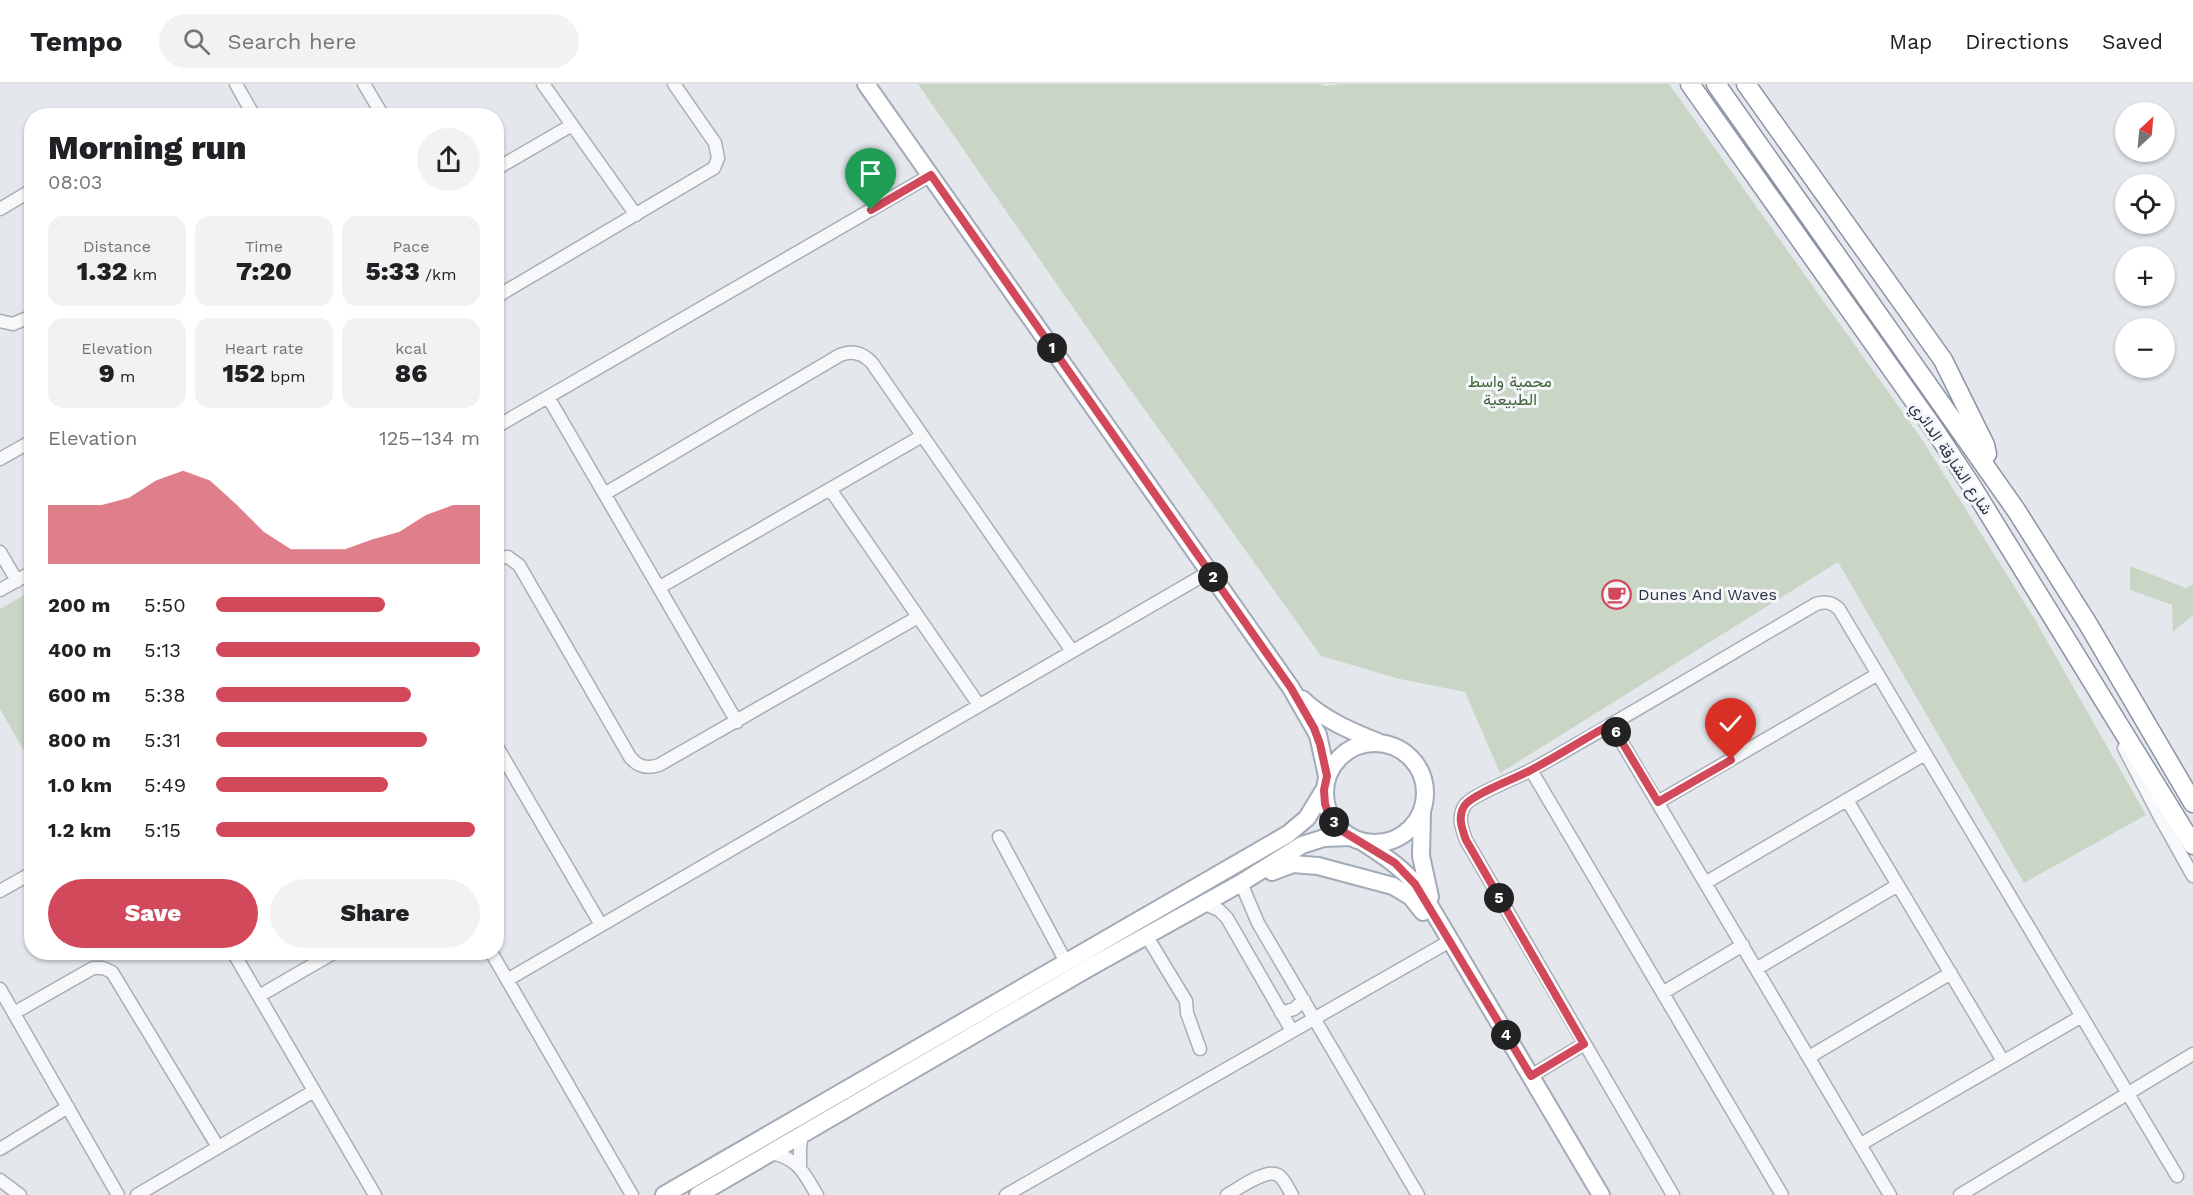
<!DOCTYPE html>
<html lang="en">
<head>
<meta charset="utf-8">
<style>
  body { margin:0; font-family:"Work Sans",Vazirmatn,sans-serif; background:#f2f2f2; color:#202124; height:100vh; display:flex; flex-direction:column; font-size:22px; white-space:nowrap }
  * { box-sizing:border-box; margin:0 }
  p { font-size:20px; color:#757577 }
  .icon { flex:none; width:33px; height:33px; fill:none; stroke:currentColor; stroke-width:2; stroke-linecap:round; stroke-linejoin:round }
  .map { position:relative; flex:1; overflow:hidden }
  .panel { position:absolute; left:24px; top:24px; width:480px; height:852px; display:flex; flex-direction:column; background:#fff; border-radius:24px; box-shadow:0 2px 4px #0004 }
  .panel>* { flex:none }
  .needle { width:39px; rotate:26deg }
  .tools { position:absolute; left:2115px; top:18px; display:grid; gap:12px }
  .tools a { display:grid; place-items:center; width:60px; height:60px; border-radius:50%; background:#fff; box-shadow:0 2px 4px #0004; font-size:30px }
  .pin { position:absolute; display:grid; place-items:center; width:51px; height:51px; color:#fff; margin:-62px -26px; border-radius:50% 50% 50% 0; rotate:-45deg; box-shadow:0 0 6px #0007 }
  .pin .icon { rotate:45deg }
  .km { position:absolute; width:30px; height:30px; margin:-15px; border-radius:50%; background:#222; color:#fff; font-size:16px; line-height:30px; text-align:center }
  .round { display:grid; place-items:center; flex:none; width:63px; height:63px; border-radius:32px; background:#f2f2f2 }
  .headline { display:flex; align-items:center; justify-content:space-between; height:102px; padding:0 24px }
  h1 { font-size:33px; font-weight:800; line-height:45px }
  .stats { display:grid; grid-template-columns:repeat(3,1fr); gap:9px; height:102px; padding:6px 24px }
  .stats div { display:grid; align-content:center; border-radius:15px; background:#f2f2f2; text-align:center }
  .stats b { font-size:26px; font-weight:800 }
  .stats small { font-size:16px; font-weight:400 }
  .stats p { font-size:16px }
  .chart { height:168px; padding:12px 24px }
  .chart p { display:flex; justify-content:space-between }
  .chart svg { width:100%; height:108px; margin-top:6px; fill:#d1495b; opacity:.7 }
  .button { display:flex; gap:12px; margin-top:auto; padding:12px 24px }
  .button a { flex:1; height:69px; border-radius:36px; background:#d1495b; color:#fff; font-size:24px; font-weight:800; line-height:69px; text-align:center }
  .button a+a { background:#f2f2f2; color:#202124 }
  ul { padding:0 24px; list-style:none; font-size:20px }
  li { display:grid; grid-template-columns:96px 72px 1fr; align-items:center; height:45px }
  li i { height:15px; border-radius:8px; background:#d1495b }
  header { display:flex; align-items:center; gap:36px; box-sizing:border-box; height:84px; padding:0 30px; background:#fff; border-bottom:2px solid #e0e0e0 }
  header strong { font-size:28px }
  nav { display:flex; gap:33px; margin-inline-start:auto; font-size:21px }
  .search { width:420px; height:54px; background:#f2f2f2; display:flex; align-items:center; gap:15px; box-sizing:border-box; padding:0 21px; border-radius:33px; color:#757577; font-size:22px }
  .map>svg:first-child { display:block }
</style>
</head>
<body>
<header>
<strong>Tempo</strong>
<div class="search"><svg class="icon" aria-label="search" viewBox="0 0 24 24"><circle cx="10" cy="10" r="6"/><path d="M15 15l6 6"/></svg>Search here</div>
<nav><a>Map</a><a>Directions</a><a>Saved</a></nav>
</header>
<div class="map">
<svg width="2193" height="1111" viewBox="0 0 2193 1111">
  <rect width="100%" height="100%" fill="#e4e7ec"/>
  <path fill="#c9d6c5" d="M918,0H1319L1325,2L1342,0H1669L1923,357L2034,534L2146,731L2024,799L1838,478L1500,689L1465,608L1400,595L1321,572L1117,287Z
    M2130,482L2186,504L2193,500V531L2173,548L2172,521L2130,506Z
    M31,507V679L0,625V525Z"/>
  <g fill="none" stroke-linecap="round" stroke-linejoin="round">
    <defs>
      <path id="minor" d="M236,0L254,32
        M364,0L383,32
        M543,0L636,131
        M496,85L572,41
        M0,125L32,106
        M496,213L714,84L718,74L715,59L674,0
        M0,237L13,240L32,232
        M548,313L737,638
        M496,343L931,91
        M0,375L32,357
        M830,405L979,621
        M606,409L840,271C852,266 863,269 872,279L1072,567
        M0,468L17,497
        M496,474L508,473L519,481L630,673C638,683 647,685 659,681L918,533
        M660,503L922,352
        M0,506L32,488
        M1611,640L1890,1111
        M496,661L601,841
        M2124,664L2160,733L2193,792
        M1531,686L1782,1111
        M1847,716L2003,977
        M1658,718L1878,590
        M999,753L1066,878
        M1241,799L1258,839L1418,1111
        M1705,799L1925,670
        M0,807L32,789
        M1205,820L1219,826L1227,834L1292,947
        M1146,851L1186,917L1187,929L1200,965
        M233,868L375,1111
        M491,868L632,1111
        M1756,885L1898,801
        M507,896L1209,488
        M0,905L118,1111
        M1664,908L1743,861
        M259,912L335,868
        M14,929L93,884H103L112,888L218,1063
        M1281,929L1294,925L1304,916
        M1809,973L1951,889
        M1531,992L1584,960
        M1861,1060L2082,932
        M0,1065L68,1023
        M771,1069C798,1074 804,1089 817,1111
        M800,1083V1063L802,1051
        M0,1096L20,1111
        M137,1111L314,1007
        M1006,1111L1450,857
        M1227,1111C1238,1105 1266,1084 1278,1091C1285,1095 1288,1105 1292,1111
        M1673,1111L1466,756C1462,745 1457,733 1465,721C1472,711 1519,693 1533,685C1628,632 1722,575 1816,520C1825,517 1832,518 1839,525L2177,1092
        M1960,1111L2193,970"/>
      <path id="major" d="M866,0L1291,604L1318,651L1327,692
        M1302,615C1324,636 1351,647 1378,658
        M1325 709a50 50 0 1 1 100 0a50 50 0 1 1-100 0Z
        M1422,729L1421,772L1430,813
        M1361,757C1384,772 1405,785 1421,807L1601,1111
        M1272,788L1293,780L1318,782L1393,802L1411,813L1423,828
        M664,1111L1288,750L1307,734L1324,706
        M698,1111L1092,882L1241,799L1302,761L1324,754L1351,753"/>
      <path id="highway" d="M1690,0L1934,345L1971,401L2193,761
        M1716,0L2016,426L2088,540L2193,719
        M1746,0L1943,276L1985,361L1987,370"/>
    </defs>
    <use href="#minor" stroke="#a9aeb7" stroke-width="15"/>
    <use href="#major" stroke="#a3abb8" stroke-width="20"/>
    <use href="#highway" stroke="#8b94a3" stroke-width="21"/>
    <use href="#minor" stroke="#f7f8fa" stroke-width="12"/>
    <use href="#major" stroke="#fff" stroke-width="16"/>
    <use href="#highway" stroke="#fff" stroke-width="18"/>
  </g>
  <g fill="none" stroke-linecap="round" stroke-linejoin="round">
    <defs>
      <path id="route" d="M871,126L931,91L1291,604L1314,644L1320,660L1327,692L1324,706L1325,720L1330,734L1339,745L1395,779L1415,800L1531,992L1584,960L1466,756C1462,745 1457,732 1465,721C1473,710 1517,694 1531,686C1558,672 1584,655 1611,640L1658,718L1731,676"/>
    </defs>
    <use href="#route" stroke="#fff" stroke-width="12"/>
    <use href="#route" stroke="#d1495b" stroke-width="8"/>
  </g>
  <defs>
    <symbol id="cafe-ring" viewBox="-11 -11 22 22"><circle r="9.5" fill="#f4f6f9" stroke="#d1495b" stroke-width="1.5"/><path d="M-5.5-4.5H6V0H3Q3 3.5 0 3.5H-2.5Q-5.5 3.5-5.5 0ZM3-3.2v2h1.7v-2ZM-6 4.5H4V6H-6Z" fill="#d1495b"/></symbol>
  </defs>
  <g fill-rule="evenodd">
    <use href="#cafe-ring" x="1600" y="494" width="33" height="33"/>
  </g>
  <g text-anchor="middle" stroke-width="6" stroke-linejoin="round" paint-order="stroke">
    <g font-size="16" fill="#3f6138" stroke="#f4f6f9">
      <text x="1510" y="303">محمية واسط<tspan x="1510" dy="18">الطبيعية</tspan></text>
    </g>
    <g font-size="16" fill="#2b3445" stroke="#f4f6f9">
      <text transform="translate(1952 374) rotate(56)" y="6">شارع الشارقة الدائري</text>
    </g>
    <g font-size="16" fill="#2b3445" stroke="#f4f6f9" text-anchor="start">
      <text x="1638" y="516">Dunes And Waves</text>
    </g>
  </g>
</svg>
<div class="tools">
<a><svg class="needle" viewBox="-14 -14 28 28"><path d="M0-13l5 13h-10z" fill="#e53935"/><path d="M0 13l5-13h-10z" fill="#757577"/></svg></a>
<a><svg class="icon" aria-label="locate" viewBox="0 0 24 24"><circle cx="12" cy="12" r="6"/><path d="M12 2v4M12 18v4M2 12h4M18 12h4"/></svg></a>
<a>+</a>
<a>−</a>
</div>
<div class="pin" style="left:871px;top:126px;background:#1e9e55"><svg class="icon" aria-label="arrive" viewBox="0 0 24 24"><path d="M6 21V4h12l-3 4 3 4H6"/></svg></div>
<div class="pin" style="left:1731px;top:676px;background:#d93025"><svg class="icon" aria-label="check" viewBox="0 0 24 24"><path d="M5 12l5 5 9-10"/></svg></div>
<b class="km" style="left:1052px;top:264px">1</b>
<b class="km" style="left:1213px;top:493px">2</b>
<b class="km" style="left:1334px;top:738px">3</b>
<b class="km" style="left:1506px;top:951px">4</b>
<b class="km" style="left:1499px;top:814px">5</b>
<b class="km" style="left:1616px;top:648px">6</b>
<section class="panel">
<div class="headline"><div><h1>Morning run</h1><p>08:03</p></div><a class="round"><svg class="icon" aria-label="share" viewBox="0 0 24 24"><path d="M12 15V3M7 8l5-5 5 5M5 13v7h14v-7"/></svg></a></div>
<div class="stats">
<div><p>Distance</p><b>1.32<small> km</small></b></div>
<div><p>Time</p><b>7:20</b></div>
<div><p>Pace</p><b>5:33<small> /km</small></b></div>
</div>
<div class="stats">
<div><p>Elevation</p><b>9<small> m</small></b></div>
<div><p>Heart rate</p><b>152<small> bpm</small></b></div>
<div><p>kcal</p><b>86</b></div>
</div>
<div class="chart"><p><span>Elevation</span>125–134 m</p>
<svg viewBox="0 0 160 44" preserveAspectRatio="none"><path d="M0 44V20L10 20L20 20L30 17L40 10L50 6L60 10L70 20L80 31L90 38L100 38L110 38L120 34L130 31L140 24L150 20L160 20V44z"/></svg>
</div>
<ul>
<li><b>200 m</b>5:50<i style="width:64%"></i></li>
<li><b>400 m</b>5:13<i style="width:100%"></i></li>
<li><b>600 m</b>5:38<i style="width:74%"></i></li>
<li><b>800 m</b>5:31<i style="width:80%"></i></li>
<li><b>1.0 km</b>5:49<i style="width:65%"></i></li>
<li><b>1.2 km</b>5:15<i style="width:98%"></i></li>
</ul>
<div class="button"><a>Save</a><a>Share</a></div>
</section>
</div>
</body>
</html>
